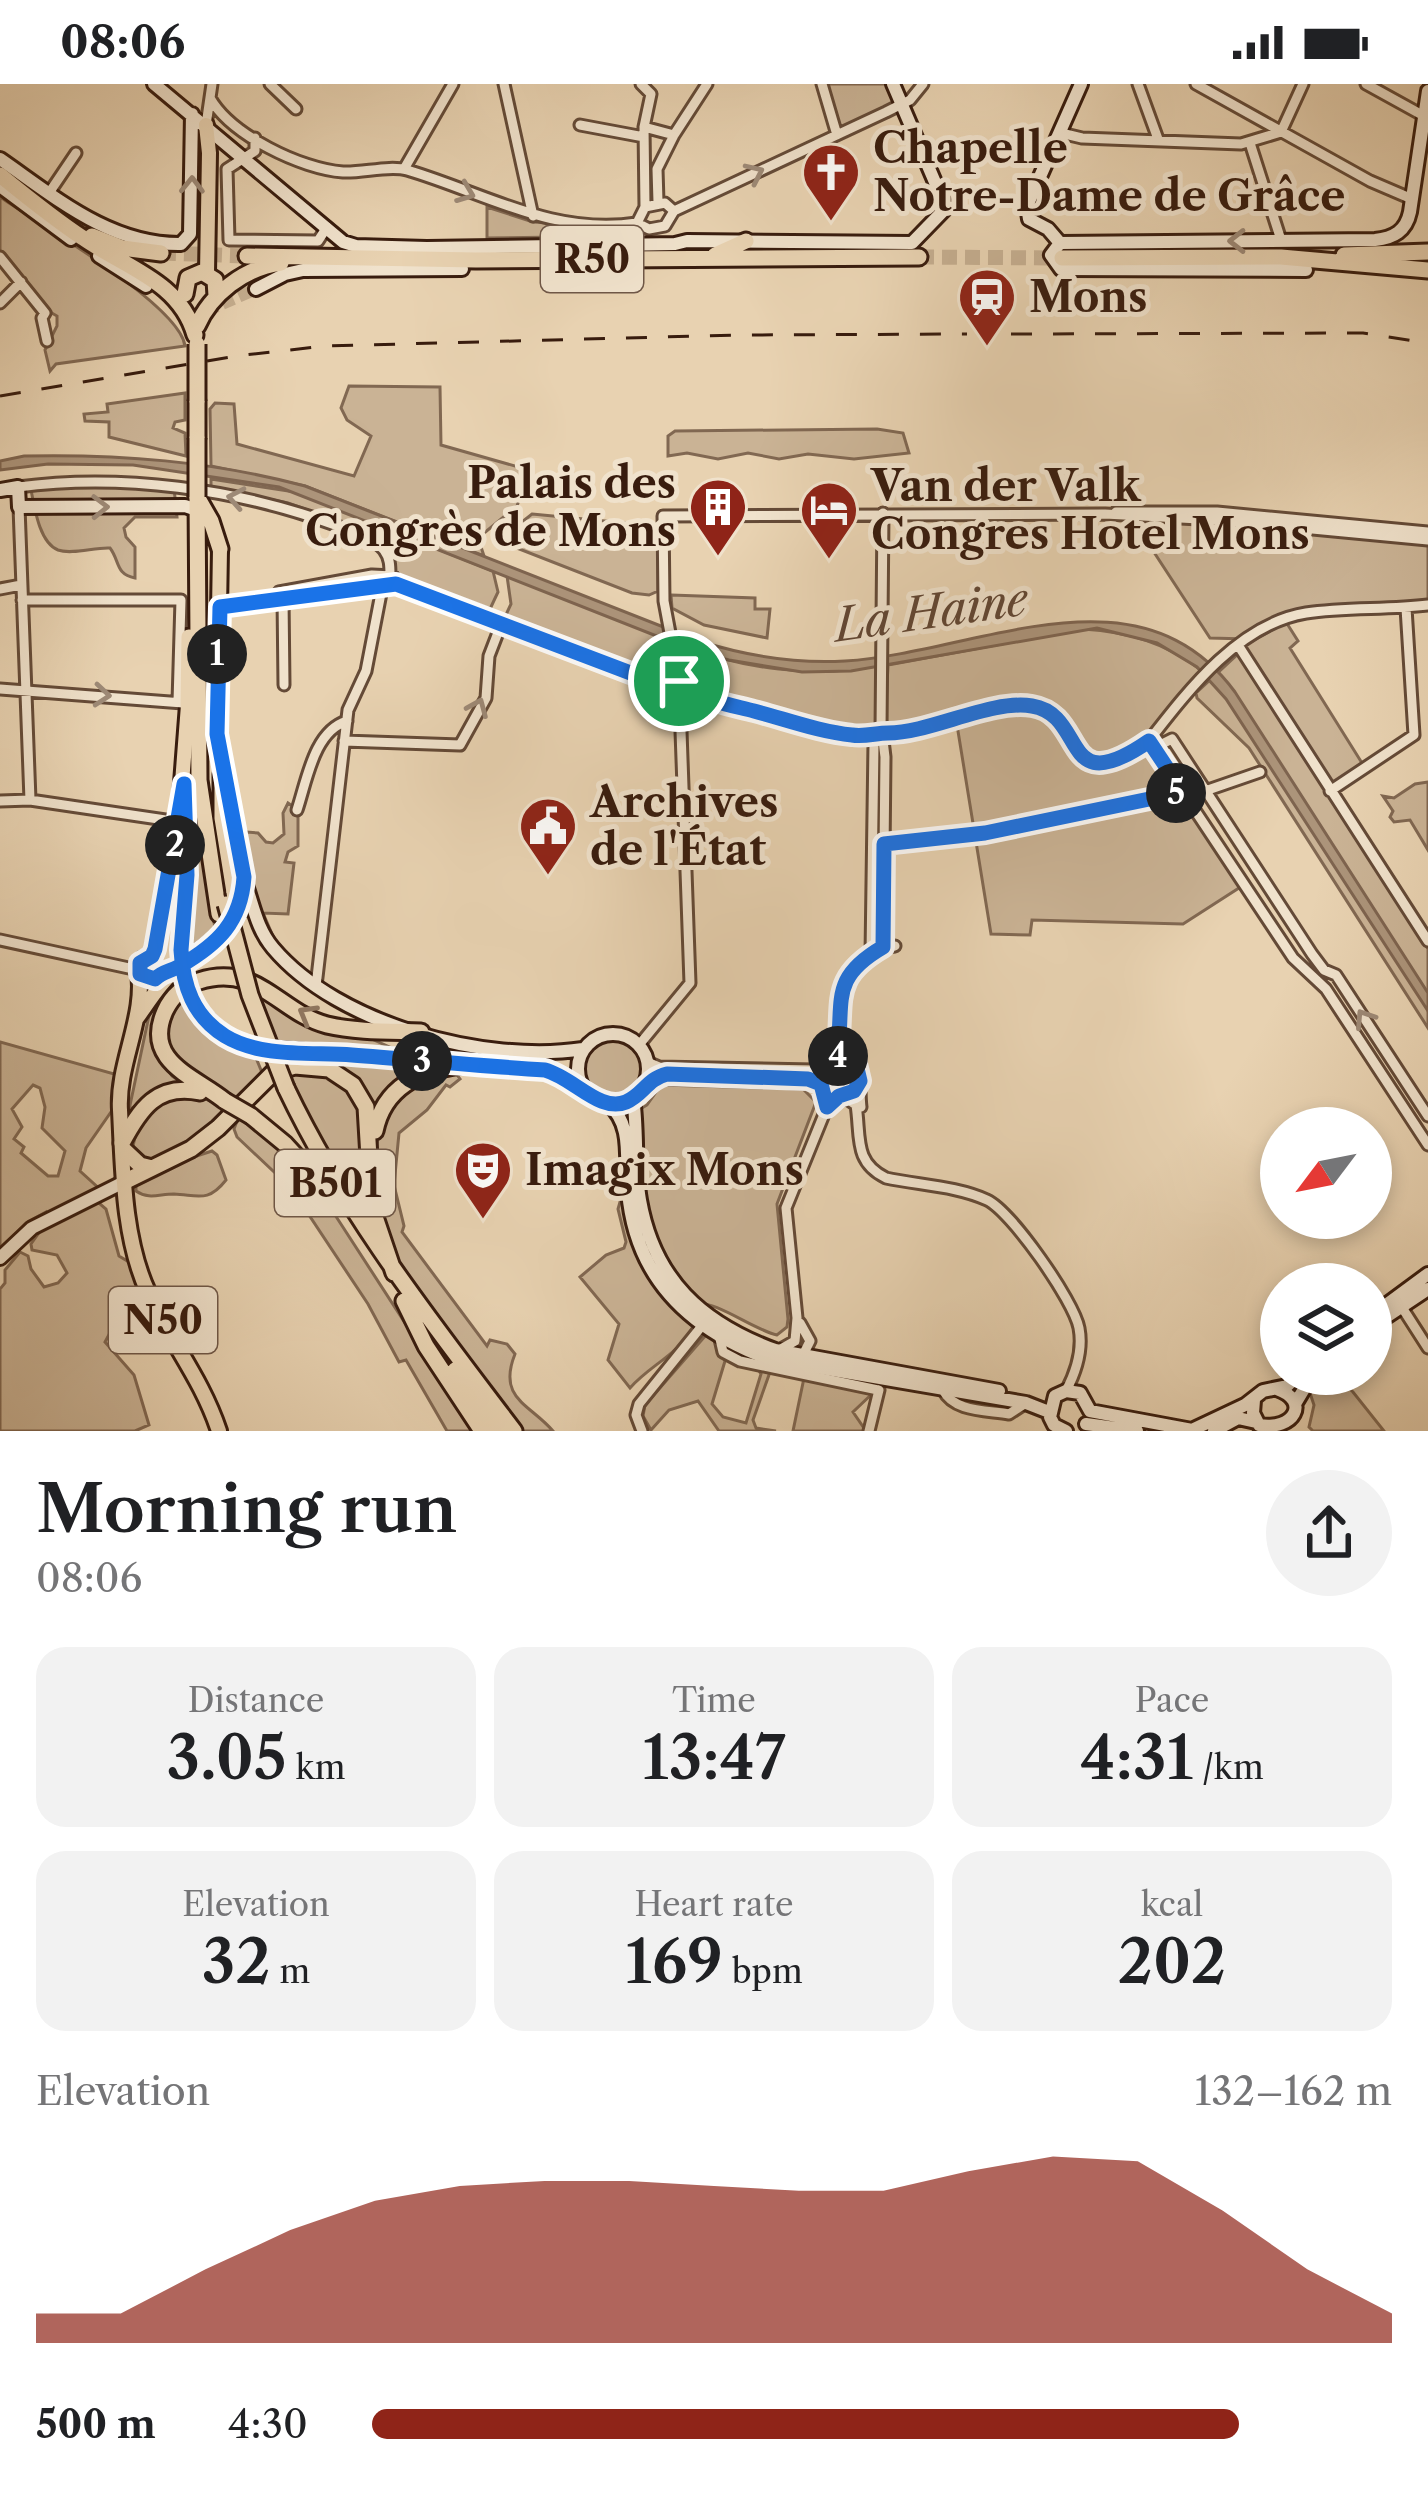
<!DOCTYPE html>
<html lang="en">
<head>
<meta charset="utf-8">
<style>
  body { margin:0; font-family:"Libre Caslon Text",serif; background:#f2f2f2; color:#202124; height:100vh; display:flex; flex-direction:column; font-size:45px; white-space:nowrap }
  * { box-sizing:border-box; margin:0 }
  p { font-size:39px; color:#757577 }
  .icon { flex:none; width:66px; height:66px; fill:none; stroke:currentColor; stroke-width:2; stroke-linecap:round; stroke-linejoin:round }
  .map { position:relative; height:1347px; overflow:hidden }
  .panel { display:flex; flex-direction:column; background:#fff; flex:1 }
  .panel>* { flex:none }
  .needle { width:78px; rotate:238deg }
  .tools { position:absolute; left:1260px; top:1023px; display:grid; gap:24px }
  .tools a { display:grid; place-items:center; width:132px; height:132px; border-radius:50%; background:#fff; box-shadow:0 6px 18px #0003; font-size:60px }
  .pin { position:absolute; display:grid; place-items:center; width:102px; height:102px; color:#fff; margin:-51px; border:6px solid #fff; border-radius:50%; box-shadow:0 3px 12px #0007 }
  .km { position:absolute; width:60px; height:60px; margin:-30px; border-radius:50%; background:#222; color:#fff; font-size:33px; line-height:60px; text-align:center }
  .round { display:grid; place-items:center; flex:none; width:126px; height:126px; border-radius:63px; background:#f2f2f2 }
  .overview { display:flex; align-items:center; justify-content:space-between; height:204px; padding:0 36px }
  h1 { font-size:66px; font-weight:600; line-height:90px }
  .metrics { display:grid; grid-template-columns:repeat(3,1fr); gap:18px; height:204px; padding:12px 36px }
  .metrics div { display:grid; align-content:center; border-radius:30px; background:#f2f2f2; text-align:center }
  .metrics b { font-size:60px; font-weight:600 }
  .metrics small { font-size:33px; font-weight:400 }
  .metrics p { font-size:33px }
  .chart { height:336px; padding:24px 36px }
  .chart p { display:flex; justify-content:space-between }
  .chart svg { width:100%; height:216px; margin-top:12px; fill:#8f2418; opacity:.7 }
  ul { padding:0 36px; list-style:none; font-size:39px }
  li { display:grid; grid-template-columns:192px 144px 1fr; align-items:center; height:90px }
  li i { height:30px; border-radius:15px; background:#8f2418 }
  .status { display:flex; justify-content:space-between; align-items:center; height:84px; padding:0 60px; background:#fff; direction:ltr }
  .status svg { height:33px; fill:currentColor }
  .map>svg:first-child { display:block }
</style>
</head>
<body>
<div class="status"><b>08:06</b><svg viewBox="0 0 49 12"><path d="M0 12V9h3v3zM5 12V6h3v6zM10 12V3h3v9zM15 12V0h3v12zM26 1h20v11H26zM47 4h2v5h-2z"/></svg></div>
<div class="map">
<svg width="1428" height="1347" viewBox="0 0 1428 1347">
  <rect width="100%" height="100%" fill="#e8d2b1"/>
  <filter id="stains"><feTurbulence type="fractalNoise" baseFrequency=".00167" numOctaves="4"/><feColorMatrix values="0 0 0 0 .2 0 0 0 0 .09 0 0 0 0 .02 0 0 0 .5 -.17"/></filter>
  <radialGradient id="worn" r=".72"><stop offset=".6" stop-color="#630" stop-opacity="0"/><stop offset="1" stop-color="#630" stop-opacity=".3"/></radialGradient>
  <path fill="#cab395" stroke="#816852" stroke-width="3" fill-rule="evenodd" d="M827,0H887L897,18L841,45Z
    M0,113C38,139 180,221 185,262L56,280L50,287L45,266L57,242V232L45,225L0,167Z
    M487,123L533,138L628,144L631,148L625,152L487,154Z
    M349,302L440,303L441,361L529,386L517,422L478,454L484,472L305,402L211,382L210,325L215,319L234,320L237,360L354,392L371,352L347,336L341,324Z
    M185,309V336L175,338L173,344L185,349L186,372L109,353V338L85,337L84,330L108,328L107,320Z
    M877,345L903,349L909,369L854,375L808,370L779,375L748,369L718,375L687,369L668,372V352L675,347Z
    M211,395L295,408L493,487L498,508L490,525L396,490L382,452L288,419L211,403Z
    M30,401L174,404L177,433H135L124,444L126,453L135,463V494C115,490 120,477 110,464C95,463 72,471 58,466C38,458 34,419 30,401Z
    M532,430L658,442V507L649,511L632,509L509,461L508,449Z
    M1131,433L1428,456V521L1304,529L1247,555L1210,554Z
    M507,492L662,553L667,592L665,595L504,535L511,520Z
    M671,511L755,514V525H770L767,554L704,541L672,524Z
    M1286,538L1298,557L1290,564L1362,679L1331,701L1242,563Z
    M1083,545C1128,548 1166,558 1202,587L1146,654L1109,677C1079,671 1062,644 1042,622L885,642L888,581Z
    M679,560C742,585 815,595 881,581V645L842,647L707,610L696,595L682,586Z
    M1238,570L1428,865V944L1249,664L1197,614L1196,609Z
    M1026,628L1048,637L1084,682C1118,693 1125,668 1154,670L1242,802L1183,840L1032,836L1030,851L991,850L957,641Z
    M191,632L198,741L216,850L184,873L191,762Z
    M1428,698V766L1410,736L1394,738L1390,733L1393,727L1383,712L1394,714L1415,700Z
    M288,719L298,726V762L288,768L285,778L294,779L288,830L263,829L276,859L264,842L241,753L247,748L258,749L266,758L273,759L284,750L283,729Z
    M175,890L177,901L157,968L172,992L182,999L168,1001L129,1026L151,922Z
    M253,902L412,973L275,963Z
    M180,911C196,942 220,962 254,969L263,991L238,1019C216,1007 157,980 164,947C166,935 175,922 180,911Z
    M582 985a30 30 0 1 1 60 0a30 30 0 1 1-60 0Z
    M0,958L125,993L120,1015L86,1064L80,1087L103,1108L93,1114L106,1125L119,1172L139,1184L151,1215L112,1245L105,1258L134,1291L149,1341L135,1347H0V1205L5,1199V1186L20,1168L28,1172L31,1185L44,1203L58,1199L67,1189L57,1171L32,1166L31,1160L48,1136L46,1128L26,1139L0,1166ZM33,1001L40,1004L45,1023L42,1044L65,1067L58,1092H48L21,1069L24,1063L14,1055L22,1043L12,1025Z
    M279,973L425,982L376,1030L352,995L283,982Z
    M321,987L343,999L361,1023L373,1146L347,1112L285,988Z
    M455,988L460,995L450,1003L446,1001L427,1026L399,1049L394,1101L404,1142L402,1148L487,1262L490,1256L507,1260L515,1270C497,1315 530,1320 553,1347H522L399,1179C378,1137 361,1054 396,1015C411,997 433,994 455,988Z
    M661,1001L803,1005L816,1018L777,1120L788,1235L787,1243L777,1251C754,1246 715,1216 697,1220L670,1189L641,1113L637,1027L647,1021Z
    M196,1010L230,1027L206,1050L152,1078H146L132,1066L139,1037L159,1014Z
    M239,1032C273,1056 300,1083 326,1117L475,1347H447L406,1276L399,1278L368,1220L291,1104L237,1053L234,1045Z
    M212,1067L217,1071L226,1096C208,1119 198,1111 174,1110C159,1110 149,1116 136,1107V1097L169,1081Z
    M622,1111L637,1157L693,1243C677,1272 650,1281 630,1304L608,1276L619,1240L580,1193L606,1171L624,1164L626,1158L618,1125Z
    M706,1251L717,1257L725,1277L712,1320L723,1333L746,1339L761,1290L758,1285L770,1288L753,1336L756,1344L776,1347H719L698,1317L669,1326L651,1346L643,1332L645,1321Z
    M1333,1290L1353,1308L1384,1347H1313L1309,1343L1314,1321L1310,1309Z
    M804,1294L874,1308L853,1328L866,1347H793Z"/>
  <path fill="#ac947a" stroke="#7e644f" stroke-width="3" d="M24,372C120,370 211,377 305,402L699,557C747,572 795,580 845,577C976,569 1138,476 1235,608L1428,909V927L1226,615L1197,583L1157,559L1097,544L851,587L802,588L729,576L697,568L279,403L133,381L48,380L0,386V377Z"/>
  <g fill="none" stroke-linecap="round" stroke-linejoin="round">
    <path stroke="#c5ae90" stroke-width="12" stroke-dasharray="12 6" stroke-linecap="butt" d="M206,227L256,205"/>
    <path stroke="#c5ae90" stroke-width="15" stroke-dasharray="15 8" stroke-linecap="butt" d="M161,169L247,172
      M919,173L1062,174"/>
    <defs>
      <path id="street" d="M270,0L296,25
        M504,0L533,132
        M641,0L651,10L644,43L645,123
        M822,0L837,51
        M1138,0L1158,55
        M1196,0L1370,97L1412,115
        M1366,0L1424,32
        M210,14C231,51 301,85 343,88C363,89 389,81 407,86C485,109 553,152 637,139
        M206,41L212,0
        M580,41L644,53
        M644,43L674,51L657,85L658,118
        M1281,48L1303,0
        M1061,49L1082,54L1241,60L1281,48
        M674,51L707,0
        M255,54V67L227,85L229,156L318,157L327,143
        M1250,59L1281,156
        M404,85L453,0
        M49,109L76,69
        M665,119L674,127L665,142L649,145L637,139L645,123Z
        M1270,121L1294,113
        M674,127L886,28L910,16L923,0
        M0,173L45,229L42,234L47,257
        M0,219L21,198
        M18,403C121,389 237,405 335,441C350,447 373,453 384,466C390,474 390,482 390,492
        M19,423L30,716
        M1116,428H1217L1428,448
        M0,505L21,501
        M279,508L372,491L393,492
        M283,514L284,601
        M22,516H181L178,618
        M221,523L396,500L672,604L686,597C709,617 738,623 770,631C798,638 831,653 860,651C914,649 970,623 1025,621C1066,620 1064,680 1112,680L1149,657
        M1238,561L1428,857
        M679,597L664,517L663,432L1105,430L1218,436L1428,456
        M0,605L183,619
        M881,645L883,429
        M882,648L885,673L883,864
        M344,657L460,661L486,614L489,572L499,546
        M1149,657L1293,874L1326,905L1428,1061
        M1148,658C1187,608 1238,540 1306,529C1346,523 1388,526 1428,521
        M1154,664L1172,655L1312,870L1324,886L1336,891L1428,1032
        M1205,707L1260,688
        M1330,707L1414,651L1406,524
        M0,717L30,716L179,738
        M297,726C307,696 314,647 347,637
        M884,760L985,749L1183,708
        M0,856L138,886
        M871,870L874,659
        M316,902L348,626L366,587L383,499
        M639,961L690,899L680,619
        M837,972C866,975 858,1001 861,1023
        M837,972C844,926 831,868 895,862
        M647,978L659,983L814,986L837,972
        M820,995L833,1011L849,1010L858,1002
        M644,1002L650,995L667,990L783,993L821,1000
        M843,1012L856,1021C861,1052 853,1078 886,1094C918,1101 957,1102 987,1116C1011,1127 1074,1217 1079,1244C1083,1265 1076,1288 1066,1307
        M1403,1225L1428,1264
        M800,1239L810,1257L803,1271
        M720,1255L723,1268L740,1277L878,1306
        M781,1265L795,1257L797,1234L786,1124L827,1023L839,1012
        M943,1306C954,1328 986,1326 1009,1330L1026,1319
        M642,1347L636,1331L639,1320L701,1243L700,1237
        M869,1347L879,1306"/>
      <path id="secondary" d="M154,0L343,158L356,162L427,164L675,160L687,157L912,159L946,124L893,0
        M0,75C55,113 110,161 181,160L190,150L192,30
        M0,102L71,155
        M1060,159L1375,156C1394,154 1406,147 1410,128L1428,7
        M1060,159L1051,171L1061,185L1306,186
        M1060,159L1048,145L1029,135L1027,122L1081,0
        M99,172L146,202
        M256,205L285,190L303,186L462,185
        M0,406L18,403L19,423L185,422L197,426
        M244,796C253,819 256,844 273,864C338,941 486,980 583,965
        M181,866L187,791L185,708
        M194,921L227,953L255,963L545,986L581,1002
        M578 985a35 35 0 1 1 70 0a35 35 0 1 1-70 0Z
        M633,1014C638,1048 634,1083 640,1116C654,1196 702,1239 775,1266L999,1307
        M608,1020C634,1040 625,1078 628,1107C635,1195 691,1246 769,1275L1026,1319L1049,1328
        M0,1174L32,1144L126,1097
        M1371,1232L1428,1190
        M1371,1243L1428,1205
        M1254,1316L1253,1329L1259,1341C1294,1347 1311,1317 1277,1305
        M1295,1320L1313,1290
        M1090,1327L1192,1346L1245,1321L1263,1307L1287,1302L1299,1290
        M1086,1340L1137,1347
        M1066,1347L1054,1341L1050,1333L1055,1312L1066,1307L1080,1309L1090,1327
        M1214,1347L1238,1334L1256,1338"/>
      <path id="primary" d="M206,41L209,69L207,189
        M152,873L143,875L138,882C148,930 117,978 120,1026C123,1085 123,1154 148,1208C170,1258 201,1293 219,1347
        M152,873L179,738L188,621
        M137,934C150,916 162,896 180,882C218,851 241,848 244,793L217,650L220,465"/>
      <path id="highway" d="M0,91C27,113 54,135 83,154C124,183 180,197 195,251
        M92,152L122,164L161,169
        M715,171L746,157
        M1344,171L1428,168
        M247,172L476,176L919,173
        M1062,174L1281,173L1428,186
        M185,210L188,194L202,188L215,196L216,212
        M197,242C211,210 244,184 281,179
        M197,354V317
        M197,413L199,696L219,830
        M199,416L211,437L220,465
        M188,621L189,553
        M222,690V734L234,808
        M286,1004C346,1130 430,1236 514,1347
        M225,1017C196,993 142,978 165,927C172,912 183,902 199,897C257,878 280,929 327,941C357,948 391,947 421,948
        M251,1032L285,1060L329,1108
        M375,1047C384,1003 419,987 460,981
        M122,1059C140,1025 157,999 200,1008
        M123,1065L140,1081L152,1084
        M126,1097L191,1065L218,1044L274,988L295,982L329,985L353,1001L366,1023L372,1124L394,1189
        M404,1217L426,1262L482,1347
        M455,1286L499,1347"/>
    </defs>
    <use href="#street" stroke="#644a37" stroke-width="15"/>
    <use href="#secondary" stroke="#381c0e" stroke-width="18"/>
    <use href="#primary" stroke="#381c0e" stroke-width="20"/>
    <use href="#highway" stroke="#381c0e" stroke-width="21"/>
    <use href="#street" stroke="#f0e2cc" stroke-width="9"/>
    <use href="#secondary" stroke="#f0e2cc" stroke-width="12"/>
    <use href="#primary" stroke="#e8d2b1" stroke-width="14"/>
    <use href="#highway" stroke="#e8d2b1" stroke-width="15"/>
    <path stroke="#381c0e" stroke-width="3" stroke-dasharray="21 21" stroke-linecap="butt" d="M1011,250L1363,249L1428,259
      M0,312L236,272L325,262L738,251L967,250"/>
    <defs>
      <path id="secondary-bridge" d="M181,866L184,895L194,921"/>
      <path id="highway-bridge" d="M197,317V260
        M197,354V413
        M234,808L238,835
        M226,820L250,911L286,1004
        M225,1017L251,1032"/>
    </defs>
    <use href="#secondary-bridge" stroke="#381c0e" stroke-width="18" stroke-linecap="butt"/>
    <use href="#highway-bridge" stroke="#381c0e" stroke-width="21" stroke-linecap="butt"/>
    <use href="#secondary-bridge" stroke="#f0e2cc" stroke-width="12"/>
    <use href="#highway-bridge" stroke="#e8d2b1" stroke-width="15"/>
  </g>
  <defs><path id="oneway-chevron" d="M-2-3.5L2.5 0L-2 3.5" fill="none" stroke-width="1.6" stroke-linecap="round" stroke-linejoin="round" transform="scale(3)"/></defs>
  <g stroke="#9d8976">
    <use href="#oneway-chevron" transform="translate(755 89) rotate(-25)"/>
    <use href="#oneway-chevron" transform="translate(192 101) rotate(-89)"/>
    <use href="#oneway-chevron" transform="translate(466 109) rotate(21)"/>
    <use href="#oneway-chevron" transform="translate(1237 157) rotate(180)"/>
    <use href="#oneway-chevron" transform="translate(236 414) rotate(-169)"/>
    <use href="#oneway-chevron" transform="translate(100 423) rotate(-1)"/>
    <use href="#oneway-chevron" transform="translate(102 611) rotate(5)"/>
    <use href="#oneway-chevron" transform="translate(478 623) rotate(-67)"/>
    <use href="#oneway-chevron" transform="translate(1364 934) rotate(-123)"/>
  </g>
  <use stroke="#907760" href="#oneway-chevron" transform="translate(307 930) rotate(-150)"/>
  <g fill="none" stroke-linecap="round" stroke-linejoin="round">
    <defs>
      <path id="route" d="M679,597L672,604L649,596L396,500L220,523L217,650L244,793C241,838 218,860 180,882C169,888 163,887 155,895L140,890V879L152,872L155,865L184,700L187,791L181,866C183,902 193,932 225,952C261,974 312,968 352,971C417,976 481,982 545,986C574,994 600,1029 626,1018C643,1011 647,995 667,990L808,995L821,1000L827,1023L839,1012L854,1007L860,997L856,980L837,972C845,917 828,895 883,863L884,760L985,749L1183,708L1149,657C1059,719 1088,631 1032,622C992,615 930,649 888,649C876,649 865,653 852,651C820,648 785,635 754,627C732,621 702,618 688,598L679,597"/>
    </defs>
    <use href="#route" stroke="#fff" stroke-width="24"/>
    <use href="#route" stroke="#1a73e8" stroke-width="15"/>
  </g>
  <defs>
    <symbol id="church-pin" viewBox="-11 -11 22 30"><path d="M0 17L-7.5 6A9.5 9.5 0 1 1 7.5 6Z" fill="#8f2418" stroke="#f0e2cc"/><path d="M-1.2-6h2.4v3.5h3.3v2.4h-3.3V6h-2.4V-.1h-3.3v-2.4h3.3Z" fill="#fff"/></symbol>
    <symbol id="station-pin" viewBox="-11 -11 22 30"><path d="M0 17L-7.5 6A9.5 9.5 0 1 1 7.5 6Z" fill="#8f2418" stroke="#f0e2cc"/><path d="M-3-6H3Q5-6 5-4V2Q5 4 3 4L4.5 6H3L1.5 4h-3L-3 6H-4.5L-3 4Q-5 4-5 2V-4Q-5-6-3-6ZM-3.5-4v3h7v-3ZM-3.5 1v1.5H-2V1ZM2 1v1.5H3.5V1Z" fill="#fff"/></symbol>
    <symbol id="building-pin" viewBox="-11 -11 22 30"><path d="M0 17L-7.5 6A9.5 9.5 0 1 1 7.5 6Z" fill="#8f2418" stroke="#f0e2cc"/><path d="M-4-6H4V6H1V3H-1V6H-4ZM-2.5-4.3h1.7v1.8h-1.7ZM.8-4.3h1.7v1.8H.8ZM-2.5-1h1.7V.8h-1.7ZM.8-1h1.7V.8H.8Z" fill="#fff"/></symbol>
    <symbol id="hotel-pin" viewBox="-11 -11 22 30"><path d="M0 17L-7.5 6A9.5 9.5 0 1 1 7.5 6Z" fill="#8f2418" stroke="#f0e2cc"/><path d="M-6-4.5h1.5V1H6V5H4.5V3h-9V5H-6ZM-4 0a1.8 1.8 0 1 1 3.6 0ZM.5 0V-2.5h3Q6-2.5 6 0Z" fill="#fff"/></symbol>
    <symbol id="civic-pin" viewBox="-11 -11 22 30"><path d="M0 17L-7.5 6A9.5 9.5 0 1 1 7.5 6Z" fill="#8f2418" stroke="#f0e2cc"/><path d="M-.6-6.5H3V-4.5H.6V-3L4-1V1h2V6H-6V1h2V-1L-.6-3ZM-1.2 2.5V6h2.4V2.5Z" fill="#fff"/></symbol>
    <symbol id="theatre-pin" viewBox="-11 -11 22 30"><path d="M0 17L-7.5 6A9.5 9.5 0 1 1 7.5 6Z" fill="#8f2418" stroke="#f0e2cc"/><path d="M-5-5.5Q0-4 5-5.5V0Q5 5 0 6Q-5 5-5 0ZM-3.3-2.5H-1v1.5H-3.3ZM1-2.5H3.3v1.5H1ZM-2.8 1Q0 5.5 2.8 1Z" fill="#fff"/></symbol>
  </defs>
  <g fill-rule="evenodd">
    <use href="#church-pin" x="798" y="55" width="66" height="90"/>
    <use href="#station-pin" x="954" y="180" width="66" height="90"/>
    <use href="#building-pin" x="685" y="390" width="66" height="90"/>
    <use href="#hotel-pin" x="796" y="393" width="66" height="90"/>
    <use href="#civic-pin" x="515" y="709" width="66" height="90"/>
    <use href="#theatre-pin" x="450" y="1053" width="66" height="90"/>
  </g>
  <g text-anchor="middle" stroke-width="10" stroke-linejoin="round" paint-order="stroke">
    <g fill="#f0e2cc" stroke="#6f5747" stroke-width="3">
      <rect x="541" y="142" width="102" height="66" rx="9"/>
      <rect x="275" y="1066" width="120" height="66" rx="9"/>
      <rect x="109" y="1203" width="108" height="66" rx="9"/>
    </g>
    <g font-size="39" font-weight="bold" fill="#381c0e">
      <text x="592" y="189">R50</text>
      <text x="335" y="1113">B501</text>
      <text x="163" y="1250">N50</text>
    </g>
    <g font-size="42" font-weight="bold" fill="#381c0e" stroke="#f0e2cc" text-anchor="start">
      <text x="873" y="79">Chapelle<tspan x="873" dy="48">Notre-Dame de Grâce</tspan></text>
      <text x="1029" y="228">Mons</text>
      <text x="676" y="414" text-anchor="end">Palais des<tspan x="676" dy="48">Congrès de Mons</tspan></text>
      <text x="871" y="417">Van der Valk<tspan x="871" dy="48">Congres Hotel Mons</tspan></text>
      <text x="590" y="733">Archives<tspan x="590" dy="48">de l'État</tspan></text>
      <text x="525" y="1101">Imagix Mons</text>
    </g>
    <g font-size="45" font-style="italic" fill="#614634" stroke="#f0e2cc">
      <text transform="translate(931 528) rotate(-8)" y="16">La Haine</text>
    </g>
  </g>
  <rect width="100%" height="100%" filter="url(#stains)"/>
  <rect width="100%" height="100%" fill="url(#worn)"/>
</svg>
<div class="tools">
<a><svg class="needle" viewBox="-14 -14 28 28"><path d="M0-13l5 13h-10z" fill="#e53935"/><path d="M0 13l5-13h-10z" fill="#757577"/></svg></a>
<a><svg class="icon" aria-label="layers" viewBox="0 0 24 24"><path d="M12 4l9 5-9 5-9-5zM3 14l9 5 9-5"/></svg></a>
</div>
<div class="pin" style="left:679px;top:597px;background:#1e9e55"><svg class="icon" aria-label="arrive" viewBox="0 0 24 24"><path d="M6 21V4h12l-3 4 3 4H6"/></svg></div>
<b class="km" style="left:217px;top:570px">1</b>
<b class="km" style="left:175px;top:761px">2</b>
<b class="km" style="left:422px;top:977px">3</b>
<b class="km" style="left:838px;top:972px">4</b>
<b class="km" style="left:1176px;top:709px">5</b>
</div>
<section class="panel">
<div class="overview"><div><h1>Morning run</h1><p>08:06</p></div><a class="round"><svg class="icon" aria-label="share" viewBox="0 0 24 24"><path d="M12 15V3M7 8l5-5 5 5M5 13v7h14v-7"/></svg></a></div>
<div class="metrics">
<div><p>Distance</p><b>3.05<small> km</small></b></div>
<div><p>Time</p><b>13:47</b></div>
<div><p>Pace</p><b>4:31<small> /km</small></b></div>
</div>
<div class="metrics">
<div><p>Elevation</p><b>32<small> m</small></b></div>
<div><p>Heart rate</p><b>169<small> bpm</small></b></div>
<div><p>kcal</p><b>202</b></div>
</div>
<div class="chart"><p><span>Elevation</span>132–162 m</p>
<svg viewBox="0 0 160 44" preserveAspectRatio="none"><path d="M0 44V38L10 38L20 29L30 21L40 15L50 12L60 11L70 11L80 12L90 13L100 13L110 9L120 6L130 7L140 17L150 29L160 38V44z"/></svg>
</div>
<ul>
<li><b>500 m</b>4:30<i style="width:85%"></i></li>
</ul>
</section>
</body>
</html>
